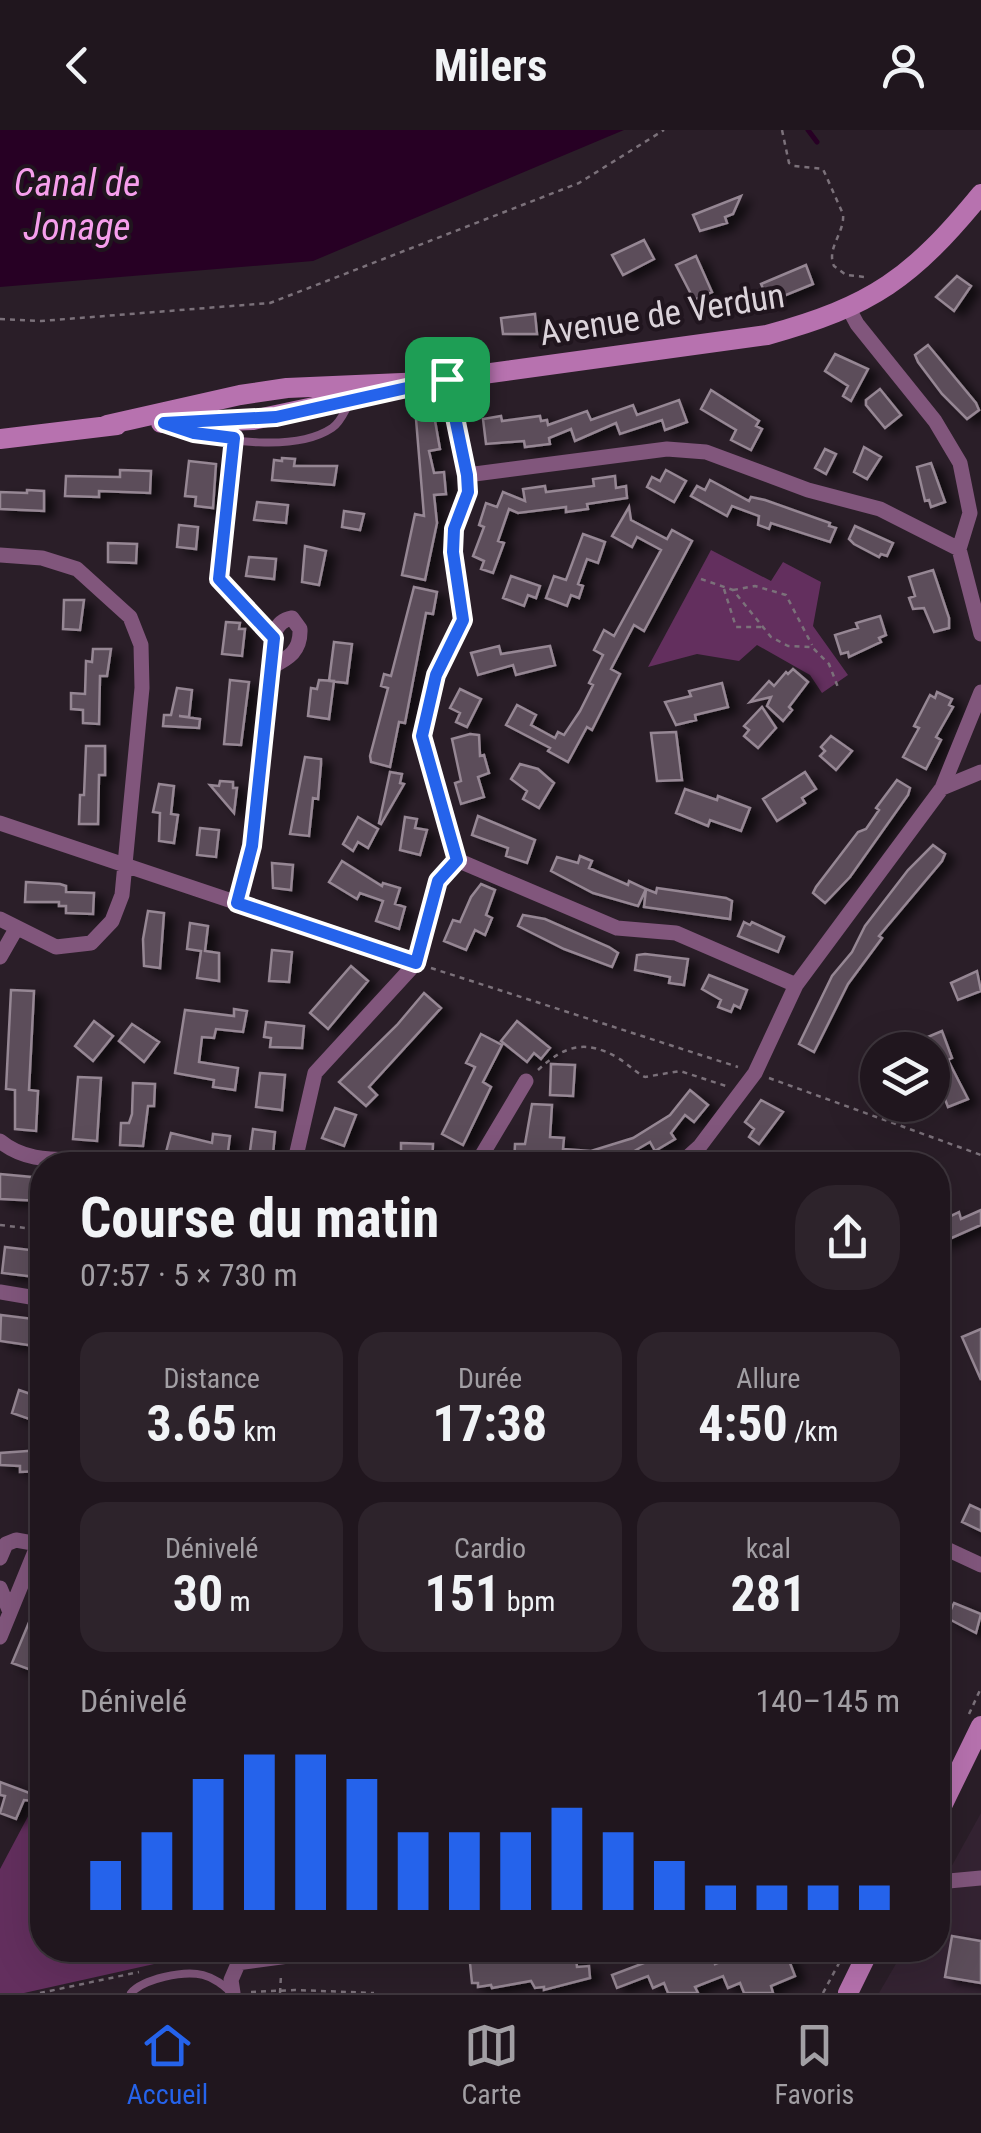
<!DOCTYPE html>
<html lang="fr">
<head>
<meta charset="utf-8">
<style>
  body { margin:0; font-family:"Roboto Condensed",sans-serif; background:#2d232b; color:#f1f3f6; height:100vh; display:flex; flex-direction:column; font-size:38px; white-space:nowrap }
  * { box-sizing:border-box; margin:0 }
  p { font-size:32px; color:#a29fa4 }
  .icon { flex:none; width:55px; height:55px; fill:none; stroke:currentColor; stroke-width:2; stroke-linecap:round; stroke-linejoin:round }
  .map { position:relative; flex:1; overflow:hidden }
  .details { position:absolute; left:30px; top:1022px; width:920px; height:810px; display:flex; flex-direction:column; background:#20161e; border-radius:40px; box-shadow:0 10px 40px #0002,0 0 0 2px #3d353c }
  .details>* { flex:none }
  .tools { position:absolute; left:860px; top:902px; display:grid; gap:20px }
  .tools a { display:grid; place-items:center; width:90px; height:90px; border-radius:50%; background:#20161e; box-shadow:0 10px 40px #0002,0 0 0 2px #3d353c; font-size:50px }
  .pin { position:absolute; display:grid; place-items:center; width:85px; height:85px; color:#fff; margin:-42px; border-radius:20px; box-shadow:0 5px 15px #0006 }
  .round { display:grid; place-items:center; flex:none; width:105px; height:105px; border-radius:40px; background:#2d232b }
  .summary { display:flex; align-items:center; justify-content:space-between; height:170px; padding:0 50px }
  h1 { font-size:55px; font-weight:700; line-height:75px }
  .metrics { display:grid; grid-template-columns:repeat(3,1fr); gap:15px; height:170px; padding:10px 50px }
  .metrics div { display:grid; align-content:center; border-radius:25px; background:#2d232b; text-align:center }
  .metrics b { font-size:50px; font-weight:700 }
  .metrics small { font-size:28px; font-weight:400 }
  .metrics p { font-size:28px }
  .chart { height:280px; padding:20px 50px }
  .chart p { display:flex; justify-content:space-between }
  .chart svg { width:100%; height:180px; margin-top:10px; stroke:#2563eb; stroke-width:6 }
  header { display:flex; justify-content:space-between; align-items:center; height:130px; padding:0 50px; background:#20161e; font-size:45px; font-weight:700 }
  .tabs { display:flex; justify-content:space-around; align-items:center; height:140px; border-top:2px solid #3d353c; background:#20161e; font-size:28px; color:#a29fa4 }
  .tabs a { display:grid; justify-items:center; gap:5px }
  .tabs .active { color:#2563eb }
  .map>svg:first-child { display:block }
</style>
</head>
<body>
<header><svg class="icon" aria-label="back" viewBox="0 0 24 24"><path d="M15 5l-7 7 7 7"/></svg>Milers<svg class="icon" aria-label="person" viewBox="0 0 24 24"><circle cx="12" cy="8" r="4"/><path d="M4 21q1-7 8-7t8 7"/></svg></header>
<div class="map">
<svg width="981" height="1863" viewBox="0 0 981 1863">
  <defs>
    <filter id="shadow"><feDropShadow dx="9" dy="5" stdDeviation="5" flood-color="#0009"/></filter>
  </defs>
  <rect width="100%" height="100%" fill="#2a1e28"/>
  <path fill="#342332" d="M981,1683V1863H879L904,1820H938V1761Z"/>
  <path fill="#632f5e" d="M711,420L771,451L783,432L821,452L813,496L848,545L822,563L810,545L757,515L739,531L697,524L648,537Z
    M42,1660V1820H217L24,1863H0V1739Z"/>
  <path fill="#270024" d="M0,0H624L313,131L0,157Z"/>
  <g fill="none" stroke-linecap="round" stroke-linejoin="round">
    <path stroke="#270024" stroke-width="5" d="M808,0L817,12"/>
  </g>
  <path fill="#5c4e5a" stroke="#968794" stroke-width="2.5" filter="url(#shadow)" d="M741,66L733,84L725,87L727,93L700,101L693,85Z
    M644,110L654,129L623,145L612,125Z
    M696,126L712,162L694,170L676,135Z
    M806,135L813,154L769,172L761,154Z
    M957,146L971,156L954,181L936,167Z
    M535,184L537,204H503L501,188Z
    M928,215L976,273L979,280L967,289L942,264L918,232L915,225Z
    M835,224L868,239L851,271L843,266L848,256L825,241Z
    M880,259L901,285L885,298L866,275V270Z
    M711,260L759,291L756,296L762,299L751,320L731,310L736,300L701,279Z
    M679,270L687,292L665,300L662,290L620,304L616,293L575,311L571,299L549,308L550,314L525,317L524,311L486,314L483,289L501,286L502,291L540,286L541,291L547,290L548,295L587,281L591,290L633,275L637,285Z
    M434,285L440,319L429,321L434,343L444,342L446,364L434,365L437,393L425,450L402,445L415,384L424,386L416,289Z
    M864,317L881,327L867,349L854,342Z
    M825,319L836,324L826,344L815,338Z
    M282,328L295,329L294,336H337L334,355L272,350L274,330L282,331Z
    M189,331L216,334L213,378L195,376L196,367L185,366Z
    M931,333L945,372L931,377L929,370L925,371L917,337Z
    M120,340L151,341L150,363L99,361V367L65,366L66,346L120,347Z
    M666,340L686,351L674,372L647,357L652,347L660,351Z
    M615,346L616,358L626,356L627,368L587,374L588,379L566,382V377L518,383L509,379L498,411L504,413L493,443L481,439L484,431L473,426L484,397L479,395L486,373L497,377L503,362L525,371L523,359L545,356L546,362L594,356L593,349Z
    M710,350L749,371L751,367L765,370L830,393L829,396L836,398L830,412L771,393L769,399L758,395L759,386L732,376L727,386L691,366L697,356L705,360Z
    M27,360L44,361V381L0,379V362L27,363Z
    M257,372L288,375L286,393L254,390Z
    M629,377L631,390L667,409L672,400L692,411L644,501L634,495L611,539L620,544L592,600L587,597L568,632L548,621L550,618L506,595L517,575L536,585L531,595L555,608L558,602L564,605L580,581L593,555L589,553L603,525L594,520L604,500L614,506L661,420L637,407L632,417L612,406Z
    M344,381L364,384L360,400L342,397Z
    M179,395L198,397L196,419L177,417Z
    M855,396L893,413L887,426L881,424L879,427L854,414L849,409Z
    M583,404L605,412L598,433L587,429L578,454L583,456L579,468L571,465L567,476L546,468L554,446L566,450Z
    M108,413L137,414L136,433L108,432Z
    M305,416L326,421L319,455L302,452Z
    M249,427L276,429L274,449L246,446Z
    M933,440L949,488V498L934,502L924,478L913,479L909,468L915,466L909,447Z
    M511,446L540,456L536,468L528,465L524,476L503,468Z
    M414,457L437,462L433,484L426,483L405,593L399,592L390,637L371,632L370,626L388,558L381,556L384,544L391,546Z
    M64,470H84L80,500L63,499Z
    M880,486L886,505L879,508L881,512L849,527L848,522L841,524L835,505L858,498L856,493Z
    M226,492L240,493L239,499H245L242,526L222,524Z
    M334,512L352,514L347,553L329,551Z
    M499,516L501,524L550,516L555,535L516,545L513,535L478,545L471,523Z
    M93,519H111L107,546H100L99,594L83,593V580L71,579V563L85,564L86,531L92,532Z
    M793,539L808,552L789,577L792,580L783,591L767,576L771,567L750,572L769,551L774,556L786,542L788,544Z
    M230,550L249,552L241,615L224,614Z
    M319,550L334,551L329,589L308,586L311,558L317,559Z
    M722,553L728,577L695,585L696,590L676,595L665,572L691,566L689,561Z
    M177,558L192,560L189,587L179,586L200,589L199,598L163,596L164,585H171Z
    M460,559L481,569L467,597L456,592L460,583L450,578Z
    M937,562L952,569L949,575L953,577L936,607L941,610L926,639L903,627L919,598L914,596L930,565L935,568Z
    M762,577L776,598L758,618L744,606L749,600L744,596Z
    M676,602L682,650L657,651L651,603Z
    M470,604L479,605L480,626L484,625L489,643L478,647L484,667L461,674L455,653L461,651L452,609Z
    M831,606L852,621L836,640L820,626L825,621L821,617Z
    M86,616H105V645H99L98,694H79L80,665H84Z
    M305,627L321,629V634L318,669L313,668L309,706L290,704Z
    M520,634L538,639L554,653L539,678L523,669L527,661L511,649Z
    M390,642L402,644L400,653L404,654L381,694L379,693Z
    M805,642L816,659L802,668L805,673L777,691L763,669Z
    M897,650L910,658L908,665L850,747L825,773L813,763L816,757L858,702L866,699L879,680L876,678Z
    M220,651L233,652V658H237L234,683L210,655L219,656Z
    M159,654L174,656L171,684L178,685L174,713L159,711L160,683L153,682Z
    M685,659L717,670L718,666L750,678L741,701L710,690L708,696L676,683Z
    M478,686L535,710L527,733L506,726L508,718L472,705Z
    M358,687L378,699L368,718L358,712L353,721L343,714Z
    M405,687L417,689L415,698L427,700L420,725L400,720Z
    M200,698L219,700L216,727L197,725Z
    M933,715L945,724L942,731L879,806L882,808L848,854L814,922L799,914L832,846L852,822L865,796L908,740Z
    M580,726L592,731L589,738L628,755L629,751L646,759L638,776L593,763L551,741L557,727L578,733Z
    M342,731L382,756L383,753L400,758L395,774L405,777L399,799L376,791L383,771L360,763L357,769L329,752Z
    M272,733L293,735L291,760L273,758Z
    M26,752L60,754L66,756V762L94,763L93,784L66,783V776H59V772H25Z
    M481,754L495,760L486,785L492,788L485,805L475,800L466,820L444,811L453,790L460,792L471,767Z
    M657,758L726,768L732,771L730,789L644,777L646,759L656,763Z
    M148,781L164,783L160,838L144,836L143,809Z
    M523,785L545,789L609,817L618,823L612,837L564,819L518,796Z
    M744,792L750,795L752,792L784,807L778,822L738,806Z
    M190,793L208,796L205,821L219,823V851L197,848L201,821L187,819Z
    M272,820L292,822L289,852L269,851Z
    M645,824L688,829L684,855L669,853L670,847L635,840L637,825Z
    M351,836L368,851L328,899L310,883Z
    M977,841L981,861L958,870L951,853Z
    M709,845L747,860L740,878L734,875L731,882L718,877L721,870L702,859Z
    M11,860L34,861L29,960L38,961L36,1001L15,999V960L6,959Z
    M424,863L441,878L369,957L377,965L366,976L339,952L397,895Z
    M234,879L247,881L243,902L216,899L214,908L202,907L199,932L238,938L235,960L213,957L214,950L175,943L185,880L234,886Z
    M94,891L113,906L93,931L75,916Z
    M517,891L550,918L541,929L534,923L527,932L501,911Z
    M266,892L304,896L302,918L270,917L271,908L264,907Z
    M132,894L159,912L144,932L119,911Z
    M942,901L952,928L948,930L968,969L948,977L938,951L941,950L932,930V920H928L923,909Z
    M481,904L502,915L483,952L491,957L463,1015L442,1004L475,937L466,933Z
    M551,934L575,935L573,966L550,965Z
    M260,943L285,945L282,980L256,977Z
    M78,947L101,948L97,1011L73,1009Z
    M133,953L155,954L154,976H148L143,1016L120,1015L121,993H129L132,984Z
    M690,960L708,975L694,992L685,985L671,1003L675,1009L655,1021L650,1012L631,1023L634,1032L612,1035L610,1028L590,1035L538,1030V1035H514L515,1014H525L532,974L552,975L550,1007L564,1008L563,1019L591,1021L633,1008L670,985Z
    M761,970L783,982L759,1014L749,1007L754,999L745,992Z
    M335,978L356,985L344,1016L322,1008Z
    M253,999L275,1002L273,1024L250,1021Z
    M171,1003L212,1013L213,1004L230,1006L227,1029L199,1025L197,1032L165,1026Z
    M401,1013L433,1014L432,1035H410V1026L401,1025Z
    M0,1044L42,1048V1071L0,1069Z
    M981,1080V1095L938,1114V1092L959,1082L961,1089Z
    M5,1117L39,1121L36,1147L2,1143Z
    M1,1185L42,1190V1217L0,1211Z
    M981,1199V1250L962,1207Z
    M19,1260L42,1268V1282L35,1280L32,1290L12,1283Z
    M41,1320L42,1341L20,1342V1336L0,1335V1323Z
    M970,1375L981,1380V1401L962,1392Z
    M954,1473L981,1484L976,1503L947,1488Z
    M35,1478L42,1481V1486L35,1508L42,1511L31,1540L12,1533Z
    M0,1652L35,1665L33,1671L24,1670L16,1689L0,1683L5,1666L0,1665Z
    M952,1806L981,1811V1853L945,1847Z
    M509,1820H534V1824L569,1820L570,1829L576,1828L577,1837L589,1836L590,1848L544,1860V1857L535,1858L531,1851L492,1858L491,1855L478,1857V1853H472L470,1833L475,1832L474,1824Z
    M667,1820H696L698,1826L711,1821L715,1834L743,1823L742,1820H785L795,1846L771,1856L773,1863H744L740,1853L728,1858L723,1846L695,1857L698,1863H668L664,1853L653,1858L648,1846L617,1858L612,1845L668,1824Z"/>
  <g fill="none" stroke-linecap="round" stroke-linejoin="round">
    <path stroke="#7b717a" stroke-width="2.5" stroke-dasharray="5 5" stroke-linecap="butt" d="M782,0L789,33L794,36L823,39L843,84C845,103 826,118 834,136L846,145L865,147
      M0,189L41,191L270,173L579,53L664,0
      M232,322L219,449L263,496
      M701,449L733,460L771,507L788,516L812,517L829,534L839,560
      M724,459L736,497H763
      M733,460L755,456L786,465L812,515
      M431,838L738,937
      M538,940C565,915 586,909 618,928C628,934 635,942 645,947L680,941L726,956
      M769,948L981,1025
      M0,1095L42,1100
      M969,1584L981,1558
      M251,1862L295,1860L374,1863
      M40,1863L139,1842
      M280,1863L281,1845
      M823,1863L846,1820"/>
    <path stroke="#81567c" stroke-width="8" d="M183,299C223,312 296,322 332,298C341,292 345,280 350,272
      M131,1863C143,1849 184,1840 203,1845C215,1848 223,1855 232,1863"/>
    <path stroke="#81567c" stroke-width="15" d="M849,179L857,194L935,291L960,333L970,383L959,419L981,504
      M467,345L667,319L706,322L808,360L880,379L959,419
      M0,425L42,428L77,439L130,487L141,515L142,558L122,765L112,791L91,813L56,817L0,789
      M942,658L981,642
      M0,693L416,833
      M457,730L617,798L676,803L796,855
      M237,773L252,716L271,537C273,518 269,492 292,488L300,499C301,521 289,528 271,537
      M0,827L16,799
      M0,1011C36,1041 81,1022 122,1035
      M298,1025L323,1035
      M294,1035L315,943L416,833L437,751L457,730L422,606L436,545L463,489L453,422L454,399L468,363L467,345L447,249
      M476,1035L526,951
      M679,1035L700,1016L755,943L796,855L942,658L981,562
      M0,1162L42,1169
      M938,1415L981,1435
      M0,1428L6,1414L16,1410L38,1414
      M0,1458L10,1482
      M0,1507L38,1414L42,1416
      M938,1752L981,1748
      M237,1833L333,1820
      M233,1863L231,1850L244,1820"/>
    <path stroke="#b772af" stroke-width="20" d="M161,293L253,290L389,261
      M107,295L240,265L287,258L425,252L767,205C873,176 912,148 981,64
      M0,309L117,295
      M938,1684L981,1596
      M848,1863L869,1820"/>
  </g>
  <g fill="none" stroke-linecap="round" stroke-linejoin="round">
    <defs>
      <path id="route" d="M447,249L467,345L468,362L454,399L453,422L463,490L436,545L422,606L457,730L438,751L416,833L237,773L252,716L274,508L219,449L234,308L194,303L164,293L276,287Z"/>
    </defs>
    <use href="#route" stroke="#fff" stroke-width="20"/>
    <use href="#route" stroke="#2563eb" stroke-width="12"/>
  </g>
  <g text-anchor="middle" stroke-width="8" stroke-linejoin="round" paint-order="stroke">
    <g font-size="35" fill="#dbd3da" stroke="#20151e">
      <text transform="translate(662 184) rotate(-9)" y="12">Avenue de Verdun</text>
    </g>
    <g font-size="38" font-style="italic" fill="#f69eec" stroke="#20151e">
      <text x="77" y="66">Canal de<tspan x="77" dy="44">Jonage</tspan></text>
    </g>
  </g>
</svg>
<div class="tools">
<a><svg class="icon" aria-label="layers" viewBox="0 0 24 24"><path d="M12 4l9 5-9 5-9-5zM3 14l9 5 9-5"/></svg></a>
</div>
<div class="pin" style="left:447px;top:249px;background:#1e9e55"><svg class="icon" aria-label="arrive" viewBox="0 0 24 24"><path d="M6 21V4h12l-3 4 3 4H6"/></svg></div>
<section class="details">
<div class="summary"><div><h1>Course du matin</h1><p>07:57 · 5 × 730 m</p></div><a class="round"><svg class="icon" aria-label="share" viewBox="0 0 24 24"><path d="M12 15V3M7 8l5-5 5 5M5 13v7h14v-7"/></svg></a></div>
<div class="metrics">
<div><p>Distance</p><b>3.65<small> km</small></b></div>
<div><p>Durée</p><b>17:38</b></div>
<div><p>Allure</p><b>4:50<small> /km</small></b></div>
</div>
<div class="metrics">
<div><p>Dénivelé</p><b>30<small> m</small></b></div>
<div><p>Cardio</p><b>151<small> bpm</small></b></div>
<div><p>kcal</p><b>281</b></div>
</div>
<div class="chart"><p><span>Dénivelé</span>140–145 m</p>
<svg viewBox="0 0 160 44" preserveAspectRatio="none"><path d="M5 44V32M15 44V25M25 44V12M35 44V6M45 44V6M55 44V12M65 44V25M75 44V25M85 44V25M95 44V19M105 44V25M115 44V32M125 44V38M135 44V38M145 44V38M155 44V38"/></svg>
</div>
</section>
</div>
<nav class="tabs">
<a class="active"><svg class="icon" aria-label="home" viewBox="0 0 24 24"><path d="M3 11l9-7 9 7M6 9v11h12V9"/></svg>Accueil</a>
<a><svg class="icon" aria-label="map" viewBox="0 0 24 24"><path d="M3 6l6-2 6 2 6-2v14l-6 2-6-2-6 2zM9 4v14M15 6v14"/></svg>Carte</a>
<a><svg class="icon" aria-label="saved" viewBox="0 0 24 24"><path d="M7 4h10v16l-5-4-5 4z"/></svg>Favoris</a>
</nav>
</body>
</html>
